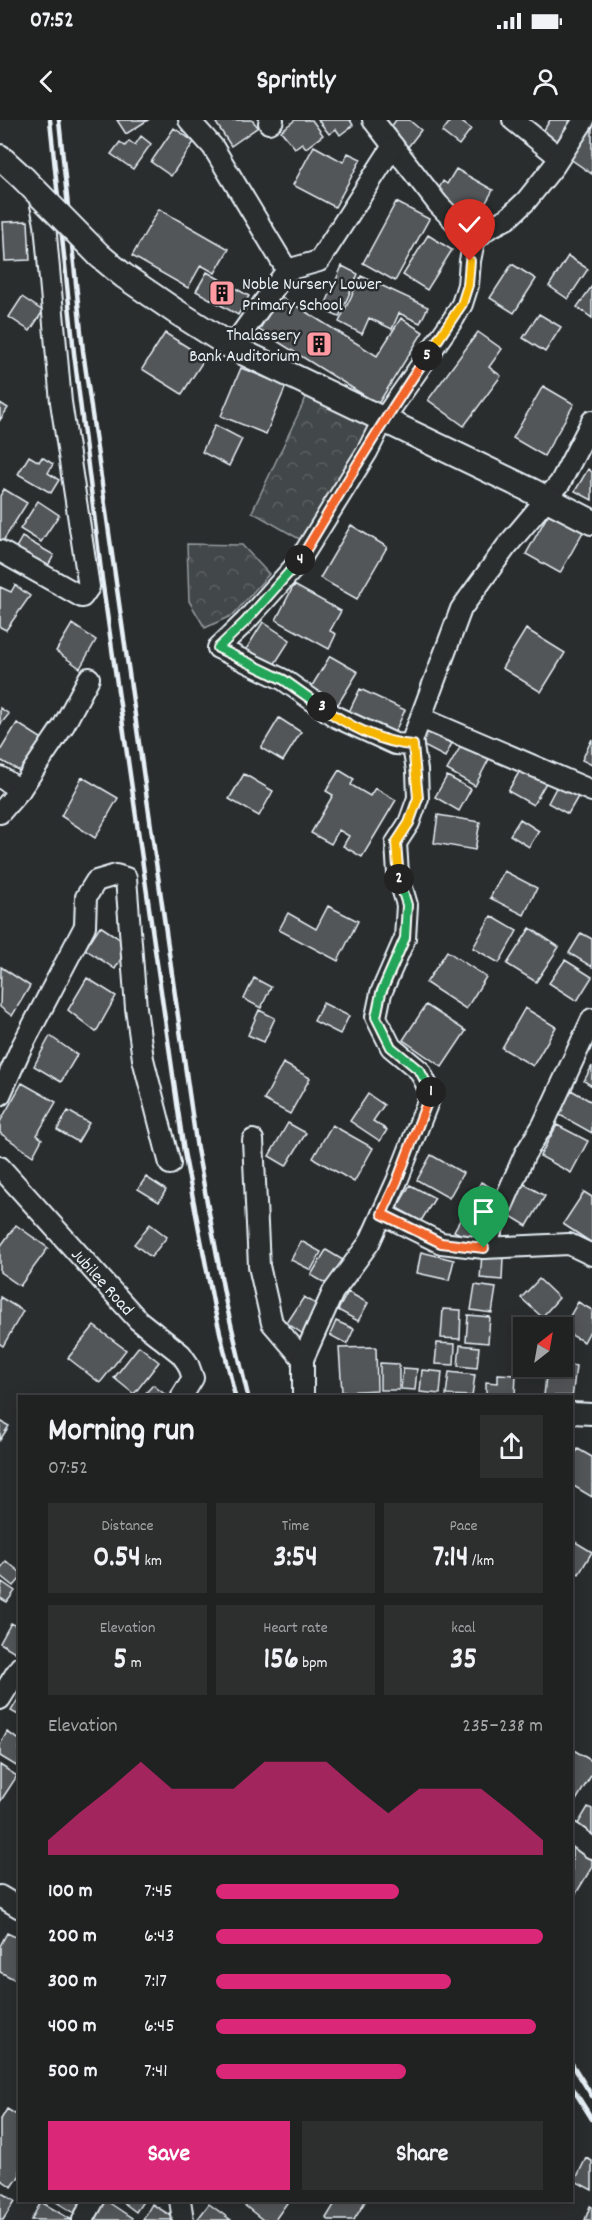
<!DOCTYPE html>
<html lang="en">
<head>
<meta charset="utf-8">
<style>
  body { margin:0; font-family:Dekko,sans-serif; background:#2d2f2f; color:#f1f3f6; height:100vh; display:flex; flex-direction:column; font-size:22px; white-space:nowrap }
  * { box-sizing:border-box; margin:0 }
  p { font-size:20px; color:#a2a4a5 }
  .icon { flex:none; width:33px; height:33px; fill:none; stroke:currentColor; stroke-width:2; stroke-linecap:round; stroke-linejoin:round }
  .map { position:relative; flex:1; overflow:hidden }
  .drawer { position:absolute; left:18px; top:1275px; width:555px; height:807px; display:flex; flex-direction:column; background:#202222; border-radius:0px; box-shadow:0 3px 15px #0003,0 0 0 2px #3d3f40 }
  .drawer>* { flex:none }
  .needle { width:39px; rotate:31deg }
  .controls { position:absolute; left:513px; top:1197px; display:grid; gap:12px }
  .controls a { display:grid; place-items:center; width:60px; height:60px; border-radius:0px; background:#202222; box-shadow:0 3px 15px #0003,0 0 0 2px #3d3f40; font-size:30px }
  .pin { position:absolute; display:grid; place-items:center; width:51px; height:51px; color:#fff; margin:-62px -26px; border-radius:50% 50% 50% 0; rotate:-45deg; box-shadow:0 0 6px #0007 }
  .pin .icon { rotate:45deg }
  .km { position:absolute; width:30px; height:30px; margin:-15px; border-radius:50%; background:#222; color:#fff; font-size:16px; line-height:30px; text-align:center }
  .round { display:grid; place-items:center; flex:none; width:63px; height:63px; border-radius:0px; background:#2d2f2f }
  .overview { display:flex; align-items:center; justify-content:space-between; height:102px; padding:0 30px }
  h1 { font-size:33px; font-weight:700; line-height:45px }
  .metrics { display:grid; grid-template-columns:repeat(3,1fr); gap:9px; height:102px; padding:6px 30px }
  .metrics div { display:grid; align-content:center; border-radius:0px; background:#2d2f2f; text-align:center }
  .metrics b { font-size:30px; font-weight:700 }
  .metrics small { font-size:16px; font-weight:400 }
  .metrics p { font-size:16px }
  .chart { height:168px; padding:12px 30px }
  .chart p { display:flex; justify-content:space-between }
  .chart svg { width:100%; height:108px; margin-top:6px; fill:#db2777; opacity:.7 }
  .action { display:flex; gap:12px; margin-top:auto; padding:12px 30px }
  .action a { flex:1; height:69px; border-radius:0px; background:#db2777; color:#fff; font-size:24px; font-weight:700; line-height:69px; text-align:center }
  .action a+a { background:#2d2f2f; color:#f1f3f6 }
  ul { padding:0 30px; list-style:none; font-size:20px }
  li { display:grid; grid-template-columns:96px 72px 1fr; align-items:center; height:45px }
  li i { height:15px; border-radius:8px; background:#db2777 }
  .status { display:flex; justify-content:space-between; align-items:center; height:42px; padding:0 30px; background:#202222; direction:ltr }
  .status svg { height:16px; fill:currentColor }
  header { display:flex; justify-content:space-between; align-items:center; height:78px; padding:0 30px; background:#202222; font-size:27px; font-weight:700 }
  .map>svg:first-child { display:block }
</style>
</head>
<body>
<div class="status"><b>07:52</b><svg viewBox="0 0 49 12"><path d="M0 12V9h3v3zM5 12V6h3v6zM10 12V3h3v9zM15 12V0h3v12zM26 1h20v11H26zM47 4h2v5h-2z"/></svg></div>
<header><svg class="icon" aria-label="back" viewBox="0 0 24 24"><path d="M15 5l-7 7 7 7"/></svg>Sprintly<svg class="icon" aria-label="person" viewBox="0 0 24 24"><circle cx="12" cy="8" r="4"/><path d="M4 21q1-7 8-7t8 7"/></svg></header>
<div class="map">
<svg width="592" height="2100" viewBox="0 0 592 2100">
  <defs>
    <pattern id="park-crowns" width="20" height="18" patternUnits="userSpaceOnUse" patternTransform="scale(1.5)"><rect width="20" height="18" fill="#424648"/><path d="M2 6a3 3 0 1 1 6 0M12 15a3 3 0 1 1 6 0" fill="none" stroke="#5d6163"/></pattern>
  </defs>
  <rect width="100%" height="100%" fill="#2a2d2e"/>
  <filter id="ink" filterUnits="userSpaceOnUse"><feTurbulence type="fractalNoise" baseFrequency=".0167" numOctaves="2"/><feDisplacementMap in="SourceGraphic" scale="12" xChannelSelector="R" yChannelSelector="G"/><feConvolveMatrix kernelMatrix="1 2 1 2 8 2 1 2 1" color-interpolation-filters="sRGB"/></filter>
  <g filter="url(#ink)">
    <path fill="url(#park-crowns)" stroke="#959ca0" stroke-width="1.5" d="M310,269L375,301L301,420L252,392Z
      M187,424L242,425L269,454L233,495L205,508L189,481Z"/>
    <path fill="#535759" stroke="#e8f1f8" stroke-width="1.5" d="M117,0H148L126,14Z
      M221,0H252L258,7L231,26L216,3Z
      M295,0H312L323,15L306,28L302,23L295,28L281,11Z
      M318,0H350L353,5L340,15L336,9L329,14Z
      M396,0H409L421,10L408,27L388,11Z
      M451,0H459L471,9L459,25L442,12Z
      M550,0H580L563,28L541,15Z
      M592,2V54L569,38Z
      M174,8L194,22L171,56L151,42Z
      M141,16L151,24L133,49L111,34L120,22L125,26L129,21L135,25Z
      M314,26L343,42L348,33L361,39L335,87L293,65Z
      M456,49L493,70L477,98L436,74L443,61L447,64Z
      M396,82L429,99L395,161L363,143Z
      M159,89L229,129L215,153L201,145L188,168L132,136Z
      M28,101L30,140L5,141L3,102Z
      M428,115L452,130L427,170L403,155Z
      M568,136L588,149L568,179L549,166Z
      M512,144L536,159L514,193L490,178Z
      M342,146L358,154L339,197L323,190Z
      M207,152L249,176L238,195L196,171Z
      M361,156L428,187L420,203L399,193L392,209L369,198L362,214L339,202Z
      M592,166V198L577,187Z
      M280,176L377,236L401,198L423,212L378,284L259,210Z
      M22,177L43,191L30,211L9,197Z
      M539,194L561,207L545,232L523,218Z
      M478,212L502,229L489,247L501,256L464,306L428,280Z
      M165,213L205,238L182,274L142,249Z
      M241,248L286,266L266,314L221,296Z
      M543,266L574,284L544,336L513,318Z
      M0,283L8,288L0,300Z
      M215,305L242,319L229,346L202,332Z
      M29,336L39,342L42,337L53,344L48,353L59,360L51,373L18,354Z
      M588,349L592,352V380L575,371Z
      M4,369L27,383L3,421L0,419V376Z
      M38,381L59,395L41,422L20,409Z
      M550,391L584,410L560,453L526,434Z
      M351,405L387,427L357,479L320,458Z
      M22,417L54,435L45,451L13,433Z
      M15,465L30,476L6,510L0,507V467L11,472Z
      M294,465L341,491L330,511L336,514L329,529L276,500Z
      M263,502L290,520L272,548L245,531Z
      M72,504L96,520L80,548L56,531Z
      M526,509L565,533L541,572L502,548Z
      M330,536L358,552L337,586L310,569Z
      M360,569L405,590L392,618L347,596Z
      M0,588L9,594L0,605Z
      M279,598L301,612L283,641L261,628Z
      M17,603L44,620L25,654L0,640V631Z
      M430,604L455,617L445,637L420,624Z
      M592,619V645L582,640Z
      M462,624L489,639L475,666L447,650Z
      M522,647L547,661L533,685L508,671Z
      M339,650L354,659L351,665L370,676L375,668L396,680L362,737L343,726L349,716L339,710L331,724L311,713L333,675L326,671Z
      M244,654L273,671L259,696L229,679Z
      M447,656L471,669L459,691L435,677Z
      M82,657L118,678L95,718L61,696Z
      M558,664L579,675L568,694L548,683Z
      M438,695L480,702L475,730L434,723Z
      M520,699L539,711L529,727L510,715Z
      M504,751L537,768L524,795L490,778Z
      M328,786L358,801L338,841L279,810L288,793L316,809Z
      M491,796L517,811L499,843L473,828Z
      M100,806L129,825L115,849L85,829Z
      M530,808L559,827L536,862L507,844Z
      M581,813L592,819V847L569,833Z
      M447,831L486,857L466,889L426,863Z
      M565,840L592,857L577,881L549,863Z
      M1,847L30,866L12,896L0,887Z
      M87,858L116,876L96,912L68,890Z
      M254,858L271,867L261,888L244,879Z
      M323,883L349,896L340,914L314,901Z
      M426,885L466,911L442,947L403,920Z
      M525,888L556,907L533,946L502,928Z
      M259,890L275,898L264,922L248,915Z
      M50,916L77,935L61,962L34,946Z
      M283,943L310,958L290,994L264,980Z
      M592,946V966L584,961Z
      M22,963L56,982L37,1015L42,1019L33,1036L0,1013V1002Z
      M571,970L592,982V1013L558,994Z
      M368,974L384,985L373,1001L387,1010L380,1021L350,1001Z
      M68,991L89,1003L78,1022L57,1010Z
      M288,1003L306,1013L286,1046L269,1036Z
      M332,1005L373,1028L354,1062L313,1038Z
      M557,1005L588,1021L571,1053L540,1036Z
      M431,1035L463,1053L449,1078L417,1060Z
      M146,1057L166,1070L159,1082L138,1069Z
      M519,1061L545,1076L527,1106L501,1090Z
      M481,1062L503,1074L477,1123L454,1111Z
      M410,1065L435,1078L421,1101L397,1088Z
      M584,1072L592,1077V1123L563,1104Z
      M150,1104L167,1117L151,1137L134,1124Z
      M16,1105L48,1128L20,1166L0,1152V1127Z
      M301,1121L321,1132L311,1150L291,1140Z
      M326,1130L348,1143L334,1168L311,1155Z
      M421,1132L454,1140L449,1160L417,1153Z
      M482,1135L503,1137L502,1160L480,1158Z
      M539,1159L559,1178L542,1197L521,1178Z
      M475,1165L496,1168L492,1193L471,1190Z
      M348,1172L368,1183L358,1201L338,1190Z
      M0,1177L23,1191L3,1226L0,1224Z
      M304,1177L321,1187L303,1214L287,1203Z
      M578,1182L592,1190V1207L584,1222L562,1210Z
      M443,1189L461,1190L460,1219L441,1218Z
      M468,1195L490,1197L488,1223L466,1221Z
      M336,1201L354,1209L347,1224L330,1215Z
      M94,1206L126,1230L100,1263L68,1238Z
      M437,1223L455,1224L454,1245L435,1244Z
      M460,1225L479,1227L477,1248L458,1246Z
      M139,1226L159,1242L134,1274L114,1258Z
      M376,1227L377,1270L342,1272L339,1228Z
      M380,1243L399,1244V1270H380Z
      M562,1244L576,1246L572,1279V1276H544L547,1246H562Z
      M403,1248L417,1249L415,1270L401,1269Z
      M422,1250L442,1252L440,1274L420,1272Z
      M449,1252L475,1255L472,1276L446,1275Z
      M498,1254L516,1255L515,1276H486V1262L498,1263Z
      M153,1265L167,1276H143Z
      M0,1301L9,1306L0,1320Z
      M578,1329L592,1337V1377L572,1365V1339Z
      M572,1420L592,1432L579,1454L572,1449Z
      M6,1441L20,1452V1459L14,1466L0,1455V1449Z
      M2,1462L15,1471L7,1482L0,1478Z
      M11,1503L20,1508V1535L0,1523Z
      M20,1576V1596L11,1591Z
      M7,1612L20,1620L18,1647L0,1636V1625Z
      M572,1629L592,1641V1654L572,1687Z
      M0,1645L17,1656L0,1682Z
      M588,1687L592,1689V1717L576,1707Z
      M572,1726L592,1739V1747L572,1780Z
      M7,1813L20,1819V1862L0,1852V1826Z
      M7,1989L20,1997V2055L12,2067L0,2059V2001Z
      M586,2038L592,2041V2070L575,2061Z
      M0,2072L15,2081L3,2100H0Z
      M53,2080H81L74,2093Z
      M105,2080L132,2098L131,2100H92Z
      M120,2080H144L136,2092Z
      M289,2080L275,2100H263L239,2081Z
      M337,2080H366L354,2100H329L326,2098Z
      M41,2082L72,2100H31Z
      M152,2084L178,2100H143Z
      M209,2084L231,2100H197Z
      M590,2086L592,2087V2100H585Z"/>
    <g fill="none" stroke-linecap="round" stroke-linejoin="round">
      <defs>
        <g id="minor">
          <path d="M189,0L213,27L287,150"/>
          <path d="M373,0L438,84L474,121"/>
          <path d="M513,0L559,37"/>
          <path d="M269,3L273,0"/>
          <path d="M232,227L287,150L319,141L393,26"/>
          <path d="M0,431L82,477L89,467L61,282L45,104L38,71"/>
          <path d="M421,598L592,671"/>
          <path d="M413,625L395,624L336,597L284,560L218,528L245,502L298,443L367,332L383,300L454,198L462,184L468,165L470,141L474,121L487,109L508,98L526,81L554,46L584,0"/>
          <path d="M0,657L20,670"/>
          <path d="M0,693L20,670L64,605L89,558"/>
          <path d="M0,975L21,928L85,806L86,777L96,761L116,755L126,758L136,888L143,939L170,1044"/>
          <path d="M253,1020L259,1146L272,1203L303,1239"/>
          <path id="s1" d="M0,1047L138,1200L181,1234L188,1244L193,1258L182,1276"/>
          <path d="M382,1094L441,1123L484,1128L569,1124L592,1135"/>
          <path d="M484,1128L525,1034L543,1005L592,899"/>
          <path d="M303,1276V1239L333,1172L369,1123L397,1061L431,974L420,951L391,927L376,897L381,873L405,818L407,785L398,754L396,723L409,703L418,678L417,650L412,621L461,489L506,427L560,363L592,301"/>
          <path d="M572,1293L592,1294"/>
          <path d="M0,1579L20,1547"/>
          <path d="M572,1713L592,1728"/>
          <path d="M0,1776L20,1788"/>
          <path d="M180,2080L183,2100"/>
          <path d="M83,2100L94,2080"/>
        </g>
        <path id="major" d="M0,37L23,58
          M100,136L124,156L175,191L232,227L528,369L592,402"/>
      </defs>
      <use href="#minor" stroke="#e8f1f8" stroke-width="24"/>
      <use href="#major" stroke="#e8f1f8" stroke-width="28"/>
      <use href="#minor" stroke="#2a2d2e" stroke-width="20"/>
      <use href="#major" stroke="#2a2d2e" stroke-width="24"/>
      <path stroke="#e8f1f8" stroke-width="4.5" d="M50,0L74,233L102,459L184,1032L214,1187L235,1276
        M59,0L83,231L197,1029L226,1183L248,1276
        M572,1944L592,1976
        M572,1967L592,1999"/>
      <defs>
        <path id="major-bridge" d="M23,58L100,136"/>
      </defs>
      <use href="#major-bridge" stroke="#e8f1f8" stroke-width="28" stroke-linecap="butt"/>
      <use href="#major-bridge" stroke="#2a2d2e" stroke-width="24"/>
    </g>
  </g>
  <g fill="none" stroke-linecap="round" stroke-linejoin="round" filter="url(#ink)">
    <defs>
      <path id="split-1" d="M431,972L397,1061L382,1094L441,1123L484,1128"/>
      <path id="split-2" d="M399,759L407,785L405,818L381,873L376,897L391,927L420,951L431,972"/>
      <path id="split-3" d="M322,587C347,605 381,623 413,625L418,678L409,703L396,723L399,759"/>
      <path id="split-4" d="M300,440L245,502L218,528L284,560L322,587"/>
      <path id="split-5" d="M300,440C341,371 382,302 427,236"/>
      <path id="split-6" d="M427,236L462,184L468,165L470,141"/>
    </defs>
    <use href="#split-1" stroke="#fff" stroke-width="12"/>
    <use href="#split-2" stroke="#fff" stroke-width="12"/>
    <use href="#split-3" stroke="#fff" stroke-width="12"/>
    <use href="#split-4" stroke="#fff" stroke-width="12"/>
    <use href="#split-5" stroke="#fff" stroke-width="12"/>
    <use href="#split-6" stroke="#fff" stroke-width="12"/>
    <use href="#split-1" stroke="#f0652b" stroke-width="8"/>
    <use href="#split-2" stroke="#22a559" stroke-width="8"/>
    <use href="#split-3" stroke="#f5b400" stroke-width="8"/>
    <use href="#split-4" stroke="#22a559" stroke-width="8"/>
    <use href="#split-5" stroke="#f0652b" stroke-width="8"/>
    <use href="#split-6" stroke="#f5b400" stroke-width="8"/>
  </g>
  <defs>
    <symbol id="building-square" viewBox="-11 -11 22 22"><rect x="-9" y="-9" width="18" height="18" rx="4" fill="#ff9aa2" stroke="#2a2d2e"/><path d="M-4-6H4V6H1V3H-1V6H-4ZM-2.5-4.3h1.7v1.8h-1.7ZM.8-4.3h1.7v1.8H.8ZM-2.5-1h1.7V.8h-1.7ZM.8-1h1.7V.8H.8Z" fill="#111"/></symbol>
  </defs>
  <g fill-rule="evenodd">
    <use href="#building-square" x="207" y="158" width="30" height="30"/>
    <use href="#building-square" x="304" y="209" width="30" height="30"/>
  </g>
  <g text-anchor="middle" stroke-width="5" stroke-linejoin="round" paint-order="stroke">
    <g font-size="18" fill="#e8f1f8" stroke="#2a2d2e" text-anchor="start">
      <text x="242" y="169">Noble Nursery Lower<tspan x="242" dy="21">Primary School</tspan></text>
      <text x="300" y="220" text-anchor="end">Thalassery<tspan x="300" dy="21">Bank Auditorium</tspan></text>
    </g>
    <g font-size="18" fill="#e8f1f8" stroke="#2a2d2e">
      <text dy="6" stroke="none"><textPath href="#s1" startOffset="154">Jubilee Road</textPath></text>
    </g>
  </g>
</svg>
<div class="controls">
<a><svg class="needle" viewBox="-14 -14 28 28"><path d="M0-13l5 13h-10z" fill="#e53935"/><path d="M0 13l5-13h-10z" fill="#a2a4a5"/></svg></a>
</div>
<div class="pin" style="left:484px;top:1128px;background:#1e9e55"><svg class="icon" aria-label="arrive" viewBox="0 0 24 24"><path d="M6 21V4h12l-3 4 3 4H6"/></svg></div>
<div class="pin" style="left:470px;top:141px;background:#d93025"><svg class="icon" aria-label="check" viewBox="0 0 24 24"><path d="M5 12l5 5 9-10"/></svg></div>
<b class="km" style="left:431px;top:972px">1</b>
<b class="km" style="left:399px;top:759px">2</b>
<b class="km" style="left:322px;top:587px">3</b>
<b class="km" style="left:300px;top:440px">4</b>
<b class="km" style="left:427px;top:236px">5</b>
<section class="drawer">
<div class="overview"><div><h1>Morning run</h1><p>07:52</p></div><a class="round"><svg class="icon" aria-label="share" viewBox="0 0 24 24"><path d="M12 15V3M7 8l5-5 5 5M5 13v7h14v-7"/></svg></a></div>
<div class="metrics">
<div><p>Distance</p><b>0.54<small> km</small></b></div>
<div><p>Time</p><b>3:54</b></div>
<div><p>Pace</p><b>7:14<small> /km</small></b></div>
</div>
<div class="metrics">
<div><p>Elevation</p><b>5<small> m</small></b></div>
<div><p>Heart rate</p><b>156<small> bpm</small></b></div>
<div><p>kcal</p><b>35</b></div>
</div>
<div class="chart"><p><span>Elevation</span>235–238 m</p>
<svg viewBox="0 0 160 44" preserveAspectRatio="none"><path d="M0 44V38L10 27L20 17L30 6L40 17L50 17L60 17L70 6L80 6L90 6L100 17L110 27L120 17L130 17L140 17L150 27L160 38V44z"/></svg>
</div>
<ul>
<li><b>100 m</b>7:45<i style="width:56%"></i></li>
<li><b>200 m</b>6:43<i style="width:100%"></i></li>
<li><b>300 m</b>7:17<i style="width:72%"></i></li>
<li><b>400 m</b>6:45<i style="width:98%"></i></li>
<li><b>500 m</b>7:41<i style="width:58%"></i></li>
</ul>
<div class="action"><a>Save</a><a>Share</a></div>
</section>
</div>
</body>
</html>
